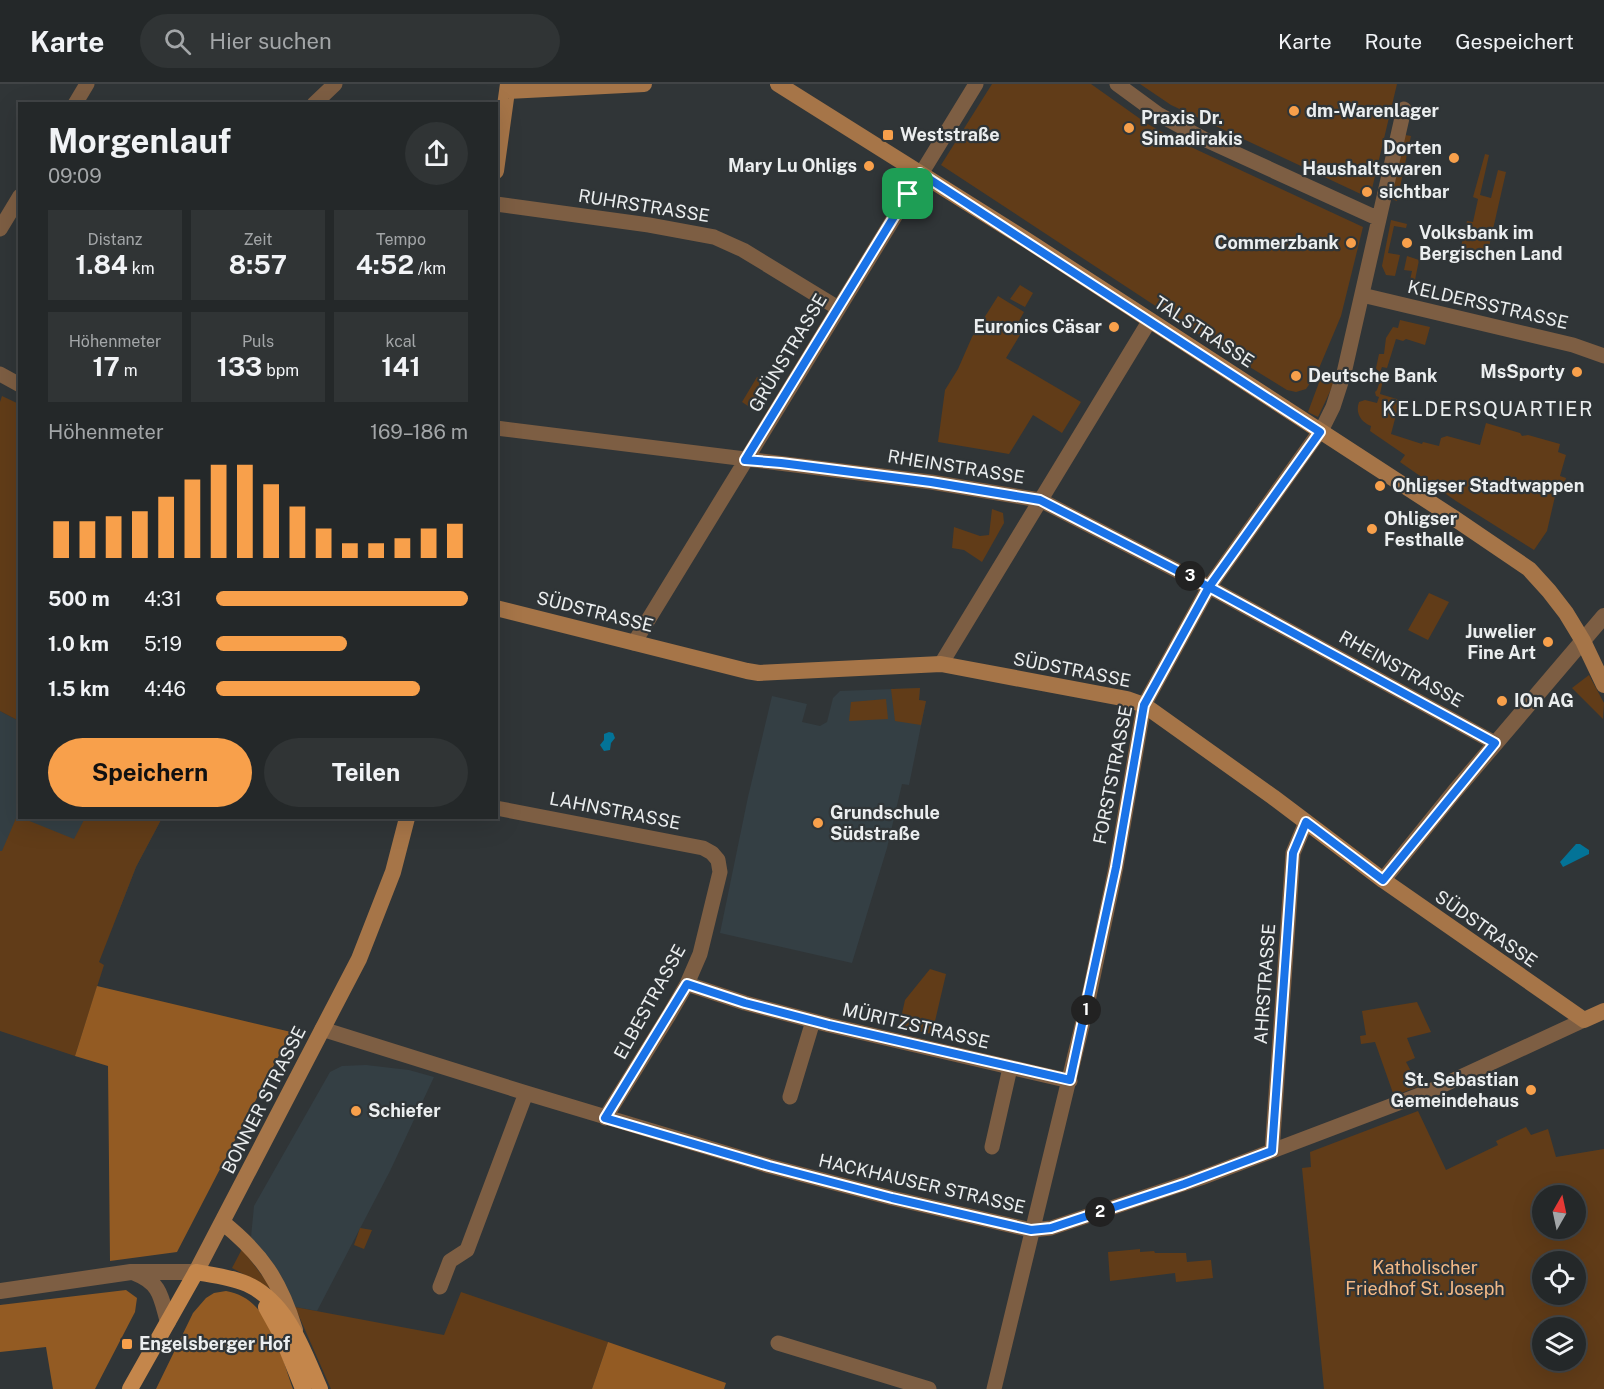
<!DOCTYPE html>
<html lang="de">
<head>
<meta charset="utf-8">
<style>
  body { margin:0; font-family:"Public Sans",sans-serif; background:#303435; color:#f1f3f6; height:100vh; display:flex; flex-direction:column; font-size:22px; white-space:nowrap }
  * { box-sizing:border-box; margin:0 }
  p { font-size:20px; color:#a3a6a8 }
  .icon { flex:none; width:33px; height:33px; fill:none; stroke:currentColor; stroke-width:2; stroke-linecap:round; stroke-linejoin:round }
  .map { position:relative; flex:1; overflow:hidden }
  .side { position:absolute; left:18px; top:18px; width:480px; height:717px; display:flex; flex-direction:column; background:#242829; border-radius:0px; box-shadow:0 6px 24px #0002,0 0 0 2px #414446 }
  .side>* { flex:none }
  .needle { width:39px; rotate:9deg }
  .tools { position:absolute; left:1532px; top:1101px; display:grid; gap:12px }
  .tools a { display:grid; place-items:center; width:54px; height:54px; border-radius:50%; background:#242829; box-shadow:0 6px 24px #0002,0 0 0 2px #414446; font-size:30px }
  .pin { position:absolute; display:grid; place-items:center; width:51px; height:51px; color:#fff; margin:-26px; border-radius:12px; box-shadow:0 3px 9px #0006 }
  .km { position:absolute; width:30px; height:30px; margin:-15px; border-radius:50%; background:#222; color:#fff; font-size:16px; line-height:30px; text-align:center }
  .round { display:grid; place-items:center; flex:none; width:63px; height:63px; border-radius:32px; background:#303435 }
  .headline { display:flex; align-items:center; justify-content:space-between; height:102px; padding:0 30px }
  h1 { font-size:33px; font-weight:700; line-height:45px }
  .figures { display:grid; grid-template-columns:repeat(3,1fr); gap:9px; height:102px; padding:6px 30px }
  .figures div { display:grid; align-content:center; border-radius:0px; background:#303435; text-align:center }
  .figures b { font-size:26px; font-weight:700 }
  .figures small { font-size:16px; font-weight:400 }
  .figures p { font-size:16px }
  .chart { height:168px; padding:12px 30px }
  .chart p { display:flex; justify-content:space-between }
  .chart svg { width:100%; height:108px; margin-top:6px; stroke:#f8a04b; stroke-width:6 }
  .button { display:flex; gap:12px; margin-top:auto; padding:12px 30px }
  .button a { flex:1; height:69px; border-radius:36px; background:#f8a04b; color:#111; font-size:24px; font-weight:700; line-height:69px; text-align:center }
  .button a+a { background:#303435; color:#f1f3f6 }
  ul { padding:0 30px; list-style:none; font-size:20px }
  li { display:grid; grid-template-columns:96px 72px 1fr; align-items:center; height:45px }
  li i { height:15px; border-radius:8px; background:#f8a04b }
  header { display:flex; align-items:center; gap:36px; box-sizing:border-box; height:84px; padding:0 30px; background:#242829; border-bottom:2px solid #414446 }
  header strong { font-size:28px }
  nav { display:flex; gap:33px; margin-inline-start:auto; font-size:21px }
  .search { width:420px; height:54px; background:#303435; display:flex; align-items:center; gap:15px; box-sizing:border-box; padding:0 21px; border-radius:33px; color:#a3a6a8; font-size:22px }
  .map>svg:first-child { display:block }
</style>
</head>
<body>
<header>
<strong>Karte</strong>
<div class="search"><svg class="icon" aria-label="search" viewBox="0 0 24 24"><circle cx="10" cy="10" r="6"/><path d="M15 15l6 6"/></svg>Hier suchen</div>
<nav><a>Karte</a><a>Route</a><a>Gespeichert</a></nav>
</header>
<div class="map">
<svg width="1604" height="1305" viewBox="0 0 1604 1305">
  <rect width="100%" height="100%" fill="#303537"/>
  <path fill="#343f44" d="M920,604L919,616L926,617L909,701L902,700L887,764L852,879L720,849L748,713L772,612L807,620L802,638L820,642L827,638L833,614L840,607Z
    M0,627L19,637L20,734H162L136,783L118,829L0,767Z
    M366,981L409,986L434,993L390,1087L317,1227L295,1223L251,1153L254,1122L330,988L342,982Z"/>
  <path fill="#613c18" fill-rule="evenodd" d="M992,0H1091L1146,39L1178,57L1363,143L1341,232L1317,289L1306,305L1296,308L1287,306L1227,269L941,81Z
    M1140,0H1397L1371,109L1365,112L1171,21Z
    M1405,51L1411,52L1397,117L1391,115Z
    M1485,70L1489,71L1480,111L1491,114L1498,86L1506,88L1486,176L1459,171L1467,137L1473,138L1478,115L1473,113Z
    M1391,136L1407,140L1406,144L1394,142L1388,169L1400,171L1395,192L1386,191L1382,182Z
    M1407,172L1419,176L1415,196H1410L1412,187L1404,186Z
    M1020,201L1033,209L1025,223L1010,215Z
    M998,212L1024,228L1019,237L1026,241L1006,274L1081,318L1062,349L1033,331L1009,370L938,358L945,306L958,285L972,253Z
    M1400,236L1430,243L1425,261L1406,255L1403,257L1396,255L1387,284L1382,283L1380,288L1377,286L1376,284L1379,270H1384L1386,254L1393,243L1398,244Z
    M1382,291H1384L1380,310L1400,316L1391,350L1422,360L1423,358L1439,362L1441,354L1447,352L1480,361L1486,339L1520,349L1522,352L1528,351L1560,360L1558,368L1566,371L1560,392L1566,394L1562,409L1556,408L1547,447L1534,466L1456,417L1400,378L1405,371L1370,347L1371,342C1361,338 1355,329 1359,318L1365,316L1377,319L1379,313L1376,312L1375,308L1377,306Z
    M757,293L772,303L757,328L742,318Z
    M1321,293L1334,299L1318,333L1308,328Z
    M2,312L19,320V637L0,627V318Z
    M992,425L1003,429L1004,439L982,478L964,466L952,464L954,443L980,452L989,451Z
    M1429,509L1449,518L1428,556L1408,546Z
    M1589,591L1604,619L1603,635L1572,604Z
    M920,604L919,616L926,617L921,641L895,637L891,605Z
    M886,615L888,635L849,637L851,618Z
    M17,732L74,755L85,734H162L136,783L99,878L104,881L75,972L0,947V767H2Z
    M930,885L946,890L932,950L899,943L905,916Z
    M1417,918L1431,948L1407,954L1415,974L1406,978L1419,1002L1394,1012L1375,958L1361,960L1360,952L1366,951L1362,927Z
    M1418,1027L1446,1086L1498,1061L1496,1057L1526,1043L1531,1051L1548,1045L1556,1073L1604,1065V1305H1324L1302,1084L1311,1083L1310,1068ZM1542,1112H1575V1144H1542ZM1542,1178H1575V1210H1542ZM1542,1244H1575V1276H1542Z
    M360,1144L372,1146L364,1165L354,1161Z
    M242,1165L273,1206L232,1184Z
    M1140,1165V1168L1154,1167L1155,1169H1186L1187,1178L1211,1176L1213,1194L1176,1198L1175,1189L1110,1197L1108,1168Z
    M461,1208L608,1258L592,1305H331L295,1223L444,1251Z"/>
  <path fill="#935b23" d="M97,902L291,948L177,1168L110,1177L108,982L75,972Z
    M126,1206L137,1214L135,1228L95,1305H53L46,1263L0,1268V1221Z
    M226,1207C270,1214 280,1269 293,1305H156L193,1229L206,1214L214,1209Z
    M608,1258L726,1299L724,1305H592Z"/>
  <path fill="#037397" d="M609,648L613,649L615,654L611,659L610,666L604,667L600,661L604,656V650Z
    M1576,760H1580L1589,766V770L1563,783L1560,778Z"/>
  <g fill="none" stroke-linecap="round" stroke-linejoin="round">
    <path stroke="#7d5e43" stroke-width="15" d="M1117,0L1158,30L1204,55L1379,135
      M75,20L87,0
      M314,20L335,0
      M496,120L649,141L714,153L743,166L838,224
      M0,145L20,112
      M1362,211L1573,261L1604,272
      M0,290L20,301
      M496,344L931,398L1040,416L1209,503L1495,659
      M634,559L976,0
      M941,580L1150,236
      M496,724L703,764L712,769L718,776L720,788L700,870L687,900L669,931L605,1034
      M687,900L745,919L829,941L1070,997
      M322,945L526,1009L769,1082L892,1114L1031,1146L1051,1144L1201,1094L1430,1007L1584,936
      M790,1013L813,937
      M992,1063L1010,984
      M1272,1067L1293,769L1306,738
      M440,1203L450,1177L467,1166L526,1009
      M778,1259L929,1305
      M994,1305L1088,917L1116,783L1144,621L1209,503L1323,343L1333,323L1344,289L1404,25"/>
    <path stroke="#7d5e43" stroke-width="16" d="M1383,796L1455,707L1604,532
      M135,1189C161,1199 161,1214 168,1238
      M0,1207L131,1188H196"/>
    <path stroke="#a67548" stroke-width="16" d="M778,0L1028,157L1454,434L1529,485L1549,507L1566,529L1583,557L1604,601
      M507,7L644,0
      M496,87L508,0
      M496,524L747,587L759,589L941,580L1127,615L1144,621L1273,713L1383,796L1584,936L1604,927
      M222,1138C262,1170 280,1197 295,1246
      M196,1188L359,875L393,788L407,734"/>
    <path stroke="#c4864b" stroke-width="16" d="M266,1223L281,1250L303,1305
      M130,1305L196,1188C213,1191 231,1193 247,1200C288,1219 303,1266 320,1305"/>
  </g>
  <g fill="none" stroke-linecap="round" stroke-linejoin="round">
    <defs>
      <path id="route" d="M908,110L920,89L1320,348L1209,503L1144,621L1116,783L1070,996L829,941L745,919L687,900L605,1034L769,1082L892,1114L1031,1146L1051,1144L1184,1100L1272,1067L1293,769L1306,738L1383,796L1495,659L1209,503L1040,416L931,398L781,379L745,376L908,110"/>
    </defs>
    <use href="#route" stroke="#fff" stroke-width="12"/>
    <use href="#route" stroke="#1a73e8" stroke-width="8"/>
  </g>
  <g fill="#f8a04b" stroke="#303537" stroke-width="2">
    <circle cx="1294" cy="27" r="6"/>
    <circle cx="1129" cy="44" r="6"/>
    <rect x="882" y="45" width="12" height="12" rx="3"/>
    <circle cx="1454" cy="74" r="6"/>
    <circle cx="869" cy="82" r="6"/>
    <circle cx="1367" cy="108" r="6"/>
    <circle cx="1351" cy="159" r="6"/>
    <circle cx="1407" cy="159" r="6"/>
    <circle cx="1114" cy="243" r="6"/>
    <circle cx="1577" cy="288" r="6"/>
    <circle cx="1296" cy="292" r="6"/>
    <circle cx="1380" cy="402" r="6"/>
    <circle cx="1372" cy="445" r="6"/>
    <circle cx="1548" cy="558" r="6"/>
    <circle cx="1502" cy="617" r="6"/>
    <circle cx="818" cy="739" r="6"/>
    <circle cx="1531" cy="1006" r="6"/>
    <circle cx="356" cy="1027" r="6"/>
    <rect x="121" y="1254" width="12" height="12" rx="3"/>
  </g>
  <g text-anchor="middle" stroke-width="4.5" stroke-linejoin="round" paint-order="stroke">
    <g font-size="18" font-weight="bold" fill="#ebeeef" stroke="#303537" text-anchor="start">
      <text x="1306" y="33">dm-Warenlager</text>
      <text x="1141" y="40">Praxis Dr.<tspan x="1141" dy="21">Simadirakis</tspan></text>
      <text x="900" y="57">Weststraße</text>
      <text x="1442" y="70" text-anchor="end">Dorten<tspan x="1442" dy="21">Haushaltswaren</tspan></text>
      <text x="857" y="88" text-anchor="end">Mary Lu Ohligs</text>
      <text x="1379" y="114">sichtbar</text>
      <text x="1419" y="155">Volksbank im<tspan x="1419" dy="21">Bergischen Land</tspan></text>
      <text x="1339" y="165" text-anchor="end">Commerzbank</text>
      <text x="1102" y="249" text-anchor="end">Euronics Cäsar</text>
      <text x="1565" y="294" text-anchor="end">MsSporty</text>
      <text x="1308" y="298">Deutsche Bank</text>
      <text x="1392" y="408">Ohligser Stadtwappen</text>
      <text x="1384" y="441">Ohligser<tspan x="1384" dy="21">Festhalle</tspan></text>
      <text x="1536" y="554" text-anchor="end">Juwelier<tspan x="1536" dy="21">Fine Art</tspan></text>
      <text x="1514" y="623">IOn AG</text>
      <text x="830" y="735">Grundschule<tspan x="830" dy="21">Südstraße</tspan></text>
      <text x="1519" y="1002" text-anchor="end">St. Sebastian<tspan x="1519" dy="21">Gemeindehaus</tspan></text>
      <text x="368" y="1033">Schiefer</text>
      <text x="139" y="1266">Engelsberger Hof</text>
    </g>
    <g font-size="18" fill="#ebeeef" stroke="#303537">
      <text transform="translate(644 122) rotate(9)" y="6">RUHRSTRASSE</text>
      <text transform="translate(1488 221) rotate(13)" y="6">KELDERSSTRASSE</text>
      <text transform="translate(1204 248) rotate(33)" y="6">TALSTRASSE</text>
      <text transform="translate(788 269) rotate(-59)" y="6">GRÜNSTRASSE</text>
      <text transform="translate(956 383) rotate(9)" y="6">RHEINSTRASSE</text>
      <text transform="translate(595 528) rotate(14)" y="6">SÜDSTRASSE</text>
      <text transform="translate(1401 585) rotate(29)" y="6">RHEINSTRASSE</text>
      <text transform="translate(1072 586) rotate(11)" y="6">SÜDSTRASSE</text>
      <text transform="translate(1113 691) rotate(-79)" y="6">FORSTSTRASSE</text>
      <text transform="translate(615 727) rotate(11)" y="6">LAHNSTRASSE</text>
      <text transform="translate(1486 845) rotate(35)" y="6">SÜDSTRASSE</text>
      <text transform="translate(1265 900) rotate(-86)" y="6">AHRSTRASSE</text>
      <text transform="translate(650 918) rotate(-61)" y="6">ELBESTRASSE</text>
      <text transform="translate(916 942) rotate(13)" y="6">MÜRITZSTRASSE</text>
      <text transform="translate(264 1016) rotate(-63)" y="6">BONNER STRASSE</text>
      <text transform="translate(922 1100) rotate(13)" y="6">HACKHAUSER STRASSE</text>
    </g>
    <g font-size="18" fill="#f3b986" stroke="#303537">
      <text x="1425" y="1190">Katholischer<tspan x="1425" dy="21">Friedhof St. Joseph</tspan></text>
    </g>
    <g font-size="20" letter-spacing="1.5" fill="#ebeeef" stroke="#303537">
      <text x="1488" y="332">KELDERSQUARTIER</text>
    </g>
  </g>
</svg>
<div class="tools">
<a><svg class="needle" viewBox="-14 -14 28 28"><path d="M0-13l5 13h-10z" fill="#e53935"/><path d="M0 13l5-13h-10z" fill="#a3a6a8"/></svg></a>
<a><svg class="icon" aria-label="locate" viewBox="0 0 24 24"><circle cx="12" cy="12" r="6"/><path d="M12 2v4M12 18v4M2 12h4M18 12h4"/></svg></a>
<a><svg class="icon" aria-label="layers" viewBox="0 0 24 24"><path d="M12 4l9 5-9 5-9-5zM3 14l9 5 9-5"/></svg></a>
</div>
<div class="pin" style="left:908px;top:110px;background:#1e9e55"><svg class="icon" aria-label="arrive" viewBox="0 0 24 24"><path d="M6 21V4h12l-3 4 3 4H6"/></svg></div>
<b class="km" style="left:1086px;top:926px">1</b>
<b class="km" style="left:1100px;top:1128px">2</b>
<b class="km" style="left:1190px;top:492px">3</b>
<section class="side">
<div class="headline"><div><h1>Morgenlauf</h1><p>09:09</p></div><a class="round"><svg class="icon" aria-label="share" viewBox="0 0 24 24"><path d="M12 15V3M7 8l5-5 5 5M5 13v7h14v-7"/></svg></a></div>
<div class="figures">
<div><p>Distanz</p><b>1.84<small> km</small></b></div>
<div><p>Zeit</p><b>8:57</b></div>
<div><p>Tempo</p><b>4:52<small> /km</small></b></div>
</div>
<div class="figures">
<div><p>Höhenmeter</p><b>17<small> m</small></b></div>
<div><p>Puls</p><b>133<small> bpm</small></b></div>
<div><p>kcal</p><b>141</b></div>
</div>
<div class="chart"><p><span>Höhenmeter</span>169–186 m</p>
<svg viewBox="0 0 160 44" preserveAspectRatio="none"><path d="M5 44V29M15 44V29M25 44V27M35 44V25M45 44V19M55 44V12M65 44V6M75 44V6M85 44V14M95 44V23M105 44V32M115 44V38M125 44V38M135 44V36M145 44V32M155 44V30"/></svg>
</div>
<ul>
<li><b>500 m</b>4:31<i style="width:100%"></i></li>
<li><b>1.0 km</b>5:19<i style="width:52%"></i></li>
<li><b>1.5 km</b>4:46<i style="width:81%"></i></li>
</ul>
<div class="button"><a>Speichern</a><a>Teilen</a></div>
</section>
</div>
</body>
</html>
